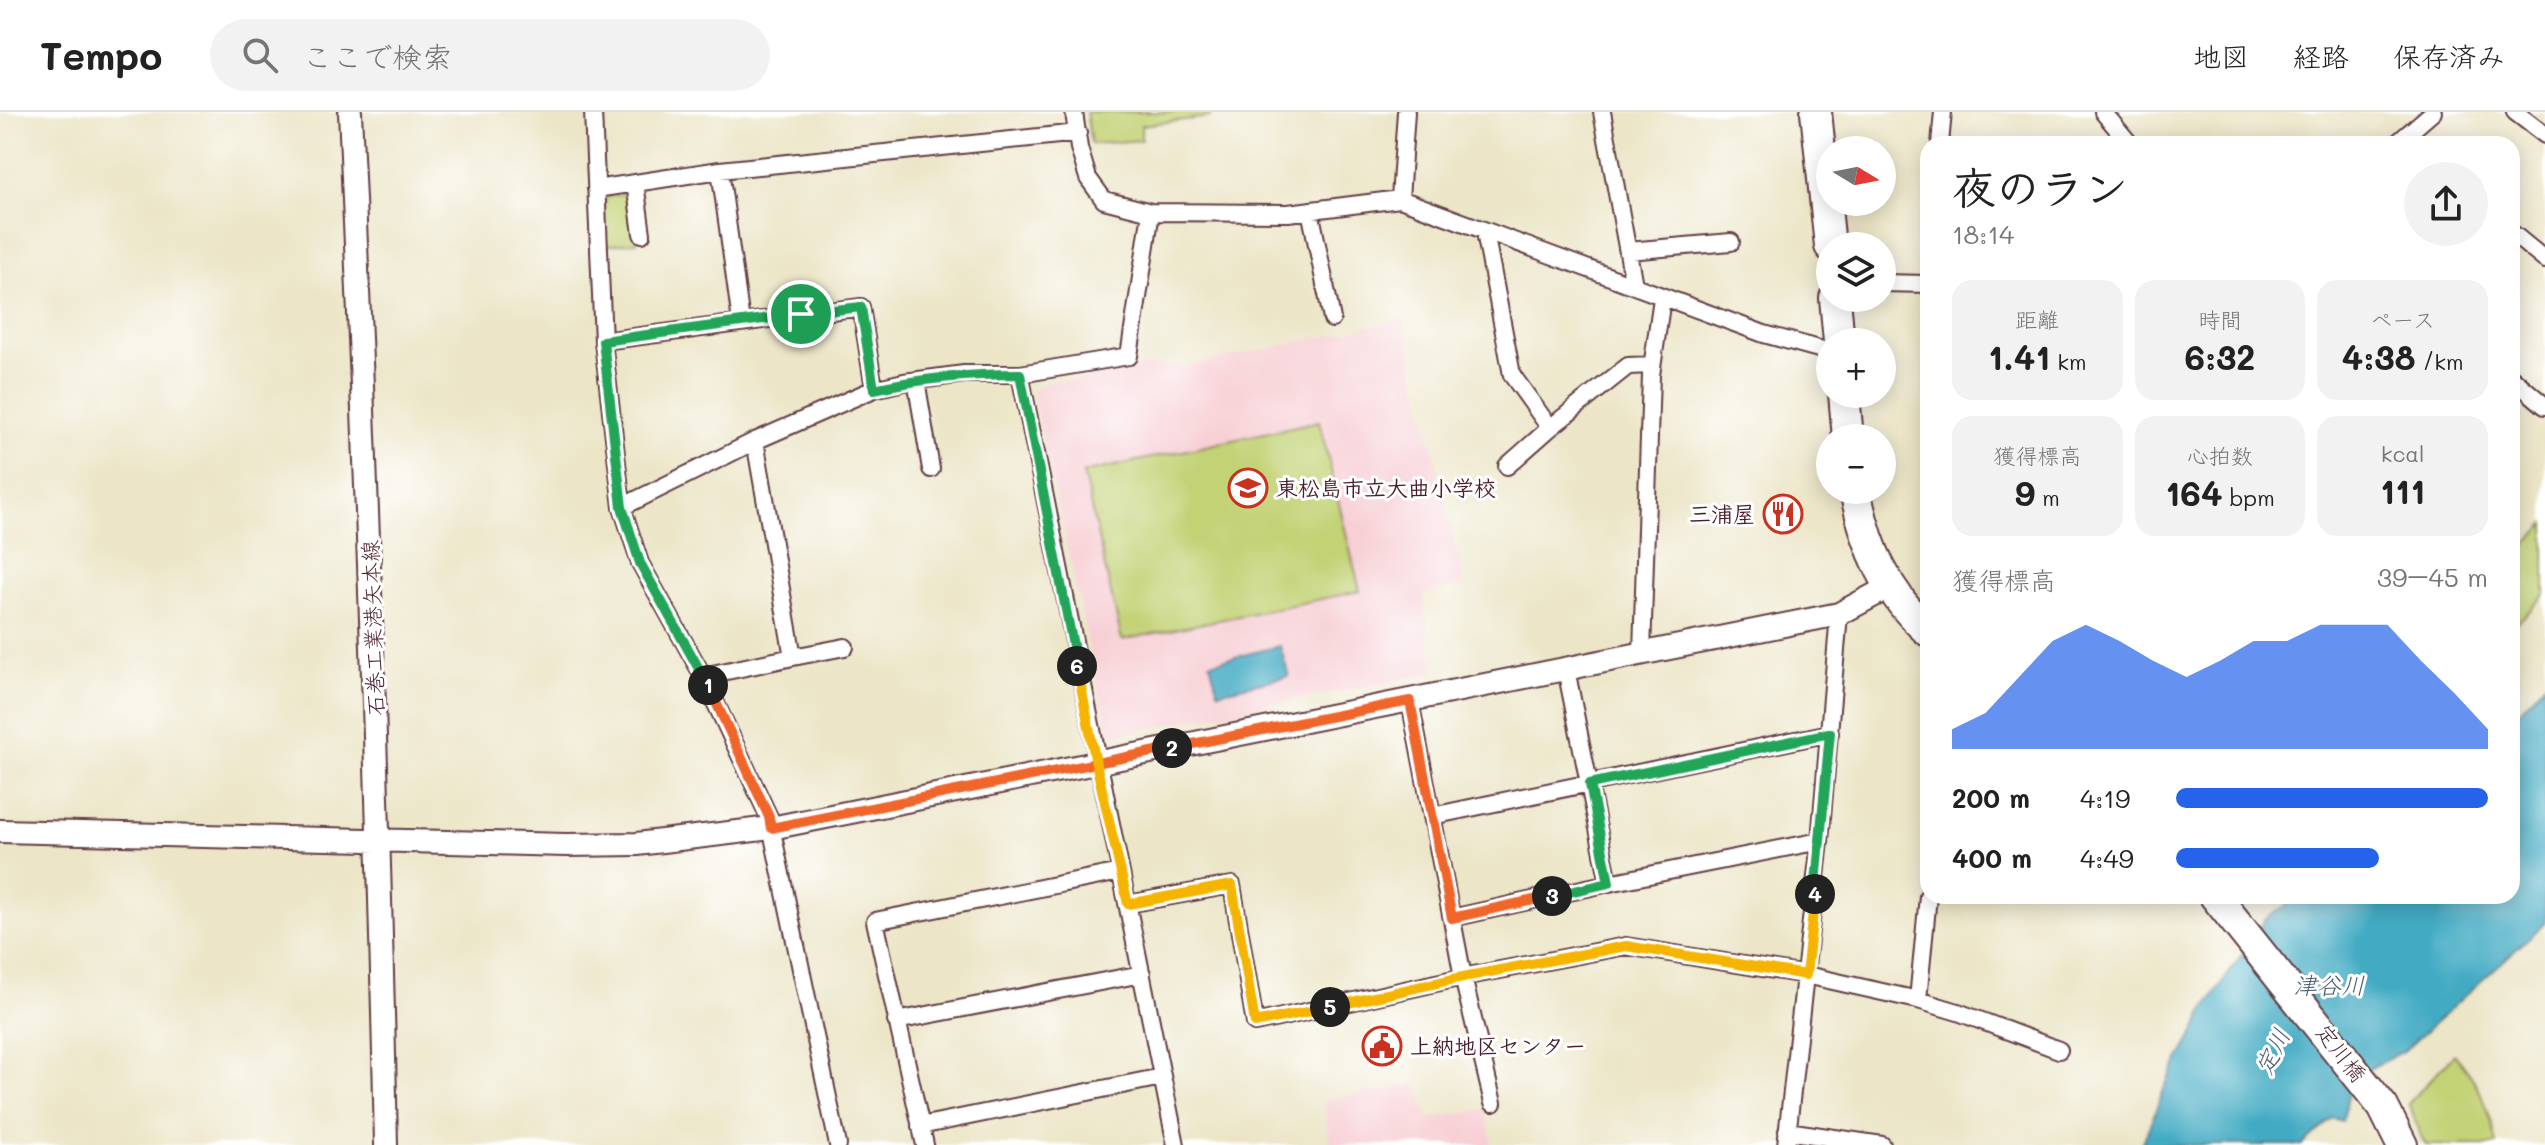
<!DOCTYPE html>
<html lang="ja">
<head>
<meta charset="utf-8">
<style>
  body { margin:0; font-family:Mali,"Klee One",sans-serif; background:#f2f2f2; color:#222; height:100vh; display:flex; flex-direction:column; font-size:30px; white-space:nowrap }
  * { box-sizing:border-box; margin:0 }
  p { font-size:26px; color:#767676 }
  .icon { flex:none; width:44px; height:44px; fill:none; stroke:currentColor; stroke-width:2; stroke-linecap:round; stroke-linejoin:round }
  .map { position:relative; flex:1; overflow:hidden }
  .drawer { position:absolute; left:1920px; top:24px; width:600px; height:768px; display:flex; flex-direction:column; background:#fff; border-radius:24px; box-shadow:0 4px 20px #0003 }
  .drawer>* { flex:none }
  .needle { width:52px; rotate:100deg }
  .controls { position:absolute; left:1816px; top:24px; display:grid; gap:16px }
  .controls a { display:grid; place-items:center; width:80px; height:80px; border-radius:50%; background:#fff; box-shadow:0 4px 20px #0003; font-size:40px }
  .pin { position:absolute; display:grid; place-items:center; width:68px; height:68px; color:#fff; margin:-34px; border:4px solid #fff; border-radius:50%; box-shadow:0 2px 8px #0007 }
  .km { position:absolute; width:40px; height:40px; margin:-20px; border-radius:50%; background:#222; color:#fff; font-size:22px; line-height:40px; text-align:center }
  .round { display:grid; place-items:center; flex:none; width:84px; height:84px; border-radius:42px; background:#f2f2f2 }
  .overview { display:flex; align-items:center; justify-content:space-between; height:136px; padding:0 32px }
  h1 { font-size:44px; font-weight:700; line-height:60px }
  .figures { display:grid; grid-template-columns:repeat(3,1fr); gap:12px; height:136px; padding:8px 32px }
  .figures div { display:grid; align-content:center; border-radius:20px; background:#f2f2f2; text-align:center }
  .figures b { font-size:34px; font-weight:700 }
  .figures small { font-size:22px; font-weight:400 }
  .figures p { font-size:22px }
  .chart { height:224px; padding:16px 32px }
  .chart p { display:flex; justify-content:space-between }
  .chart svg { width:100%; height:144px; margin-top:8px; fill:#2563eb; opacity:.7 }
  ul { padding:0 32px; list-style:none; font-size:26px }
  li { display:grid; grid-template-columns:128px 96px 1fr; align-items:center; height:60px }
  li i { height:20px; border-radius:10px; background:#2563eb }
  header { display:flex; align-items:center; gap:48px; box-sizing:border-box; height:112px; padding:0 40px; background:#fff; border-bottom:2px solid #e0e0e0 }
  header strong { font-size:38px }
  nav { display:flex; gap:44px; margin-inline-start:auto; font-size:28px }
  .search { width:560px; height:72px; background:#f2f2f2; display:flex; align-items:center; gap:20px; box-sizing:border-box; padding:0 28px; border-radius:44px; color:#767676; font-size:30px }
  .map>svg:first-child { display:block }
</style>
</head>
<body>
<header>
<strong>Tempo</strong>
<div class="search"><svg class="icon" aria-label="search" viewBox="0 0 24 24"><circle cx="10" cy="10" r="6"/><path d="M15 15l6 6"/></svg>ここで検索</div>
<nav><a>地図</a><a>経路</a><a>保存済み</a></nav>
</header>
<div class="map">
<svg width="2545" height="1033" viewBox="0 0 2545 1033">
  <rect width="100%" height="100%" fill="#fff"/>
  <filter id="ink" filterUnits="userSpaceOnUse"><feTurbulence type="fractalNoise" baseFrequency=".0125" numOctaves="2"/><feDisplacementMap in="SourceGraphic" scale="16" xChannelSelector="R" yChannelSelector="G"/><feConvolveMatrix kernelMatrix="1 2 1 2 8 2 1 2 1" color-interpolation-filters="sRGB"/></filter>
  <filter id="wash" filterUnits="userSpaceOnUse"><feTurbulence type="fractalNoise" baseFrequency=".006" numOctaves="4" result="noise"/><feDisplacementMap in="SourceGraphic" scale="32" xChannelSelector="R" yChannelSelector="G"/><feGaussianBlur stdDeviation="1.8" result="paint"/><feColorMatrix in="noise" values="0 0 0 0 0 0 0 0 0 0 0 0 0 0 0 0 0 1.4 0 .05"/><feComposite in="paint" operator="in"/></filter>
  <g filter="url(#wash)">
    <rect width="100%" height="100%" fill="#ece5c7"/>
    <path fill="#f7cfd4" d="M1403,207L1464,472L1423,483L1434,561L1109,624L1032,279L1045,271L1081,267L1148,253L1185,255Z
      M1418,972L1428,1007L1485,997L1492,1033H1330L1324,988Z"/>
    <path fill="#c2d274" stroke="#867850" stroke-width="2" d="M1086,0H1210V5L1141,13V28L1091,32Z
      M626,82L632,89L637,130L604,134L602,94L609,84Z
      M1319,309L1360,479L1122,528L1083,361Z
      M2545,412V483L2512,516V447Z
      M2454,942C2480,972 2489,994 2497,1033H2426L2408,992Z"/>
    <path fill="#43aac3" stroke="#466477" stroke-width="2" d="M1280,534L1289,564L1218,580L1210,551Z
      M2545,571V811L2404,939L2353,965L2342,1009L2333,1006L2303,1033H2142L2166,972L2198,914L2203,900L2265,808L2299,784H2512V607Z"/>
  </g>
  <g filter="url(#ink)">
    <g fill="none" stroke-linecap="round" stroke-linejoin="round">
      <defs>
        <path id="street" d="M593,0L603,229L622,395L640,451L703,564L769,705L838,1033
          M1074,0L1079,36L1088,66L1104,88L1151,100L1288,101L1400,87L1764,222L1830,240
          M1602,0L1634,173
          M2103,0L2130,32
          M2515,0L2545,23
          M1940,32L1943,0
          M2396,32L2433,0
          M720,58L741,210
          M635,71L642,122
          M596,77L720,58L1078,21
          M1400,87L1406,0
          M1310,98L1332,207
          M1485,120L1512,263L1550,316
          M2512,121L2545,148
          M1628,139L1731,130
          M1882,171L1928,172
          M603,229L861,195L874,277
          M1020,262C1070,519 1123,776 1176,1033
          M2512,266L2545,294
          M916,268L931,357
          M1507,354L1550,316L1628,254L1652,253
          M622,395L755,329L874,277L904,270L964,262H1020L1129,244L1151,100
          M1642,541L1651,263L1662,186
          M793,545L845,535
          M1566,557L1609,771
          M703,564L793,545L755,329
          M1410,589L1463,865L1493,991
          M1432,704L1830,621
          M1128,792L1232,773L1255,911L1463,865L1626,834L1806,863L1918,888L1958,900L2059,938
          M1452,806L1609,771L1820,729
          M1918,888L1928,784
          M896,909L1142,862
          M920,1014L1162,965
          M1787,1019L1882,1033
          M925,1033L875,809L1120,760
          M1786,1033L1820,729L1839,502"/>
        <path id="secondary" d="M350,0C366,344 379,688 386,1033
          M0,719L566,733L637,732L771,716L1839,502L1889,475"/>
        <path id="highway" d="M1816,0L1830,134
          M1835,186L1839,230
          M1844,282L1848,326
          M1855,378C1866,434 1886,481 1928,519
          M2215,784L2383,995L2402,1033"/>
      </defs>
      <use href="#street" stroke="#623d42" stroke-width="20"/>
      <use href="#secondary" stroke="#623d42" stroke-width="26"/>
      <use href="#highway" stroke="#623d42" stroke-width="34"/>
      <use href="#street" stroke="#fff" stroke-width="16"/>
      <use href="#secondary" stroke="#fff" stroke-width="22"/>
      <use href="#highway" stroke="#fff" stroke-width="30"/>
    </g>
  </g>
  <g fill="none" stroke-linecap="round" stroke-linejoin="round" filter="url(#ink)">
    <defs>
      <path id="split-1" d="M708,573L640,451L622,395L603,229L801,202"/>
      <path id="split-2" d="M708,573L769,705L771,716L1172,636"/>
      <path id="split-3" d="M1172,636L1410,589L1452,806L1552,784"/>
      <path id="split-4" d="M1552,784L1609,771L1590,672L1830,621L1815,782"/>
      <path id="split-5" d="M1330,895L1463,865L1626,834L1806,863L1815,782"/>
      <path id="split-6" d="M1077,554L1096,651L1128,792L1232,773L1255,911L1330,895"/>
      <path id="split-7" d="M801,202L861,195L874,277C923,266 970,262 1020,262L1077,554"/>
    </defs>
    <use href="#split-1" stroke="#fff" stroke-width="16"/>
    <use href="#split-2" stroke="#fff" stroke-width="16"/>
    <use href="#split-3" stroke="#fff" stroke-width="16"/>
    <use href="#split-4" stroke="#fff" stroke-width="16"/>
    <use href="#split-5" stroke="#fff" stroke-width="16"/>
    <use href="#split-6" stroke="#fff" stroke-width="16"/>
    <use href="#split-7" stroke="#fff" stroke-width="16"/>
    <use href="#split-1" stroke="#22a559" stroke-width="10"/>
    <use href="#split-2" stroke="#f0652b" stroke-width="10"/>
    <use href="#split-3" stroke="#f0652b" stroke-width="10"/>
    <use href="#split-4" stroke="#22a559" stroke-width="10"/>
    <use href="#split-5" stroke="#f5b400" stroke-width="10"/>
    <use href="#split-6" stroke="#f5b400" stroke-width="10"/>
    <use href="#split-7" stroke="#22a559" stroke-width="10"/>
  </g>
  <defs>
    <symbol id="school-ring" viewBox="-11 -11 22 22"><circle r="9.5" fill="#fff" stroke="#c8321e" stroke-width="1.5"/><path d="M0-5L7-2L0 1L-7-2ZM-4 1L0 2.5L4 1V4Q0 6-4 4Z" fill="#c8321e"/></symbol>
    <symbol id="restaurant-ring" viewBox="-11 -11 22 22"><circle r="9.5" fill="#fff" stroke="#c8321e" stroke-width="1.5"/><path d="M-5-6h1v4h1v-4h1v4h1v-4h1v5L-1.5 .5V6h-2V.5L-5-1ZM5-6V6H3V1.5H1.5Q1.5-4 5-6Z" fill="#c8321e"/></symbol>
    <symbol id="civic-ring" viewBox="-11 -11 22 22"><circle r="9.5" fill="#fff" stroke="#c8321e" stroke-width="1.5"/><path d="M-.6-6.5H3V-4.5H.6V-3L4-1V1h2V6H-6V1h2V-1L-.6-3ZM-1.2 2.5V6h2.4V2.5Z" fill="#c8321e"/></symbol>
  </defs>
  <g fill-rule="evenodd">
    <use href="#school-ring" x="1226" y="354" width="44" height="44"/>
    <use href="#restaurant-ring" x="1761" y="380" width="44" height="44"/>
    <use href="#civic-ring" x="1360" y="912" width="44" height="44"/>
  </g>
  <g text-anchor="middle" stroke-width="6" stroke-linejoin="round" paint-order="stroke">
    <g font-size="22" font-weight="bold" fill="#4a1f2b" stroke="#fff" text-anchor="start">
      <text x="1276" y="384">東松島市立大曲小学校</text>
      <text x="1755" y="410" text-anchor="end">三浦屋</text>
      <text x="1410" y="942">上納地区センター</text>
    </g>
    <g font-size="22" fill="#4a1f2b" stroke="#fff">
      <text transform="translate(373 516) rotate(-92)" y="8">石巻工業港矢本線</text>
      <text transform="translate(2341 941) rotate(52)" y="8">定川橋</text>
    </g>
    <g font-size="24" font-style="italic" fill="#475e6f" stroke="#fff">
      <text x="2329" y="882">津谷川</text>
      <text transform="translate(2273 940) rotate(-64)" y="8">定川</text>
    </g>
  </g>
</svg>
<div class="controls">
<a><svg class="needle" viewBox="-14 -14 28 28"><path d="M0-13l5 13h-10z" fill="#e53935"/><path d="M0 13l5-13h-10z" fill="#767676"/></svg></a>
<a><svg class="icon" aria-label="layers" viewBox="0 0 24 24"><path d="M12 4l9 5-9 5-9-5zM3 14l9 5 9-5"/></svg></a>
<a>+</a>
<a>−</a>
</div>
<div class="pin" style="left:801px;top:202px;background:#1e9e55"><svg class="icon" aria-label="arrive" viewBox="0 0 24 24"><path d="M6 21V4h12l-3 4 3 4H6"/></svg></div>
<b class="km" style="left:708px;top:573px">1</b>
<b class="km" style="left:1172px;top:636px">2</b>
<b class="km" style="left:1552px;top:784px">3</b>
<b class="km" style="left:1815px;top:782px">4</b>
<b class="km" style="left:1330px;top:895px">5</b>
<b class="km" style="left:1077px;top:554px">6</b>
<section class="drawer">
<div class="overview"><div><h1>夜のラン</h1><p>18:14</p></div><a class="round"><svg class="icon" aria-label="share" viewBox="0 0 24 24"><path d="M12 15V3M7 8l5-5 5 5M5 13v7h14v-7"/></svg></a></div>
<div class="figures">
<div><p>距離</p><b>1.41<small> km</small></b></div>
<div><p>時間</p><b>6:32</b></div>
<div><p>ペース</p><b>4:38<small> /km</small></b></div>
</div>
<div class="figures">
<div><p>獲得標高</p><b>9<small> m</small></b></div>
<div><p>心拍数</p><b>164<small> bpm</small></b></div>
<div><p>kcal</p><b>111</b></div>
</div>
<div class="chart"><p><span>獲得標高</span>39–45 m</p>
<svg viewBox="0 0 160 44" preserveAspectRatio="none"><path d="M0 44V38L10 33L20 22L30 11L40 6L50 11L60 17L70 22L80 17L90 11L100 11L110 6L120 6L130 6L140 17L150 27L160 38V44z"/></svg>
</div>
<ul>
<li><b>200 m</b>4:19<i style="width:100%"></i></li>
<li><b>400 m</b>4:49<i style="width:65%"></i></li>
</ul>
</section>
</div>
</body>
</html>
